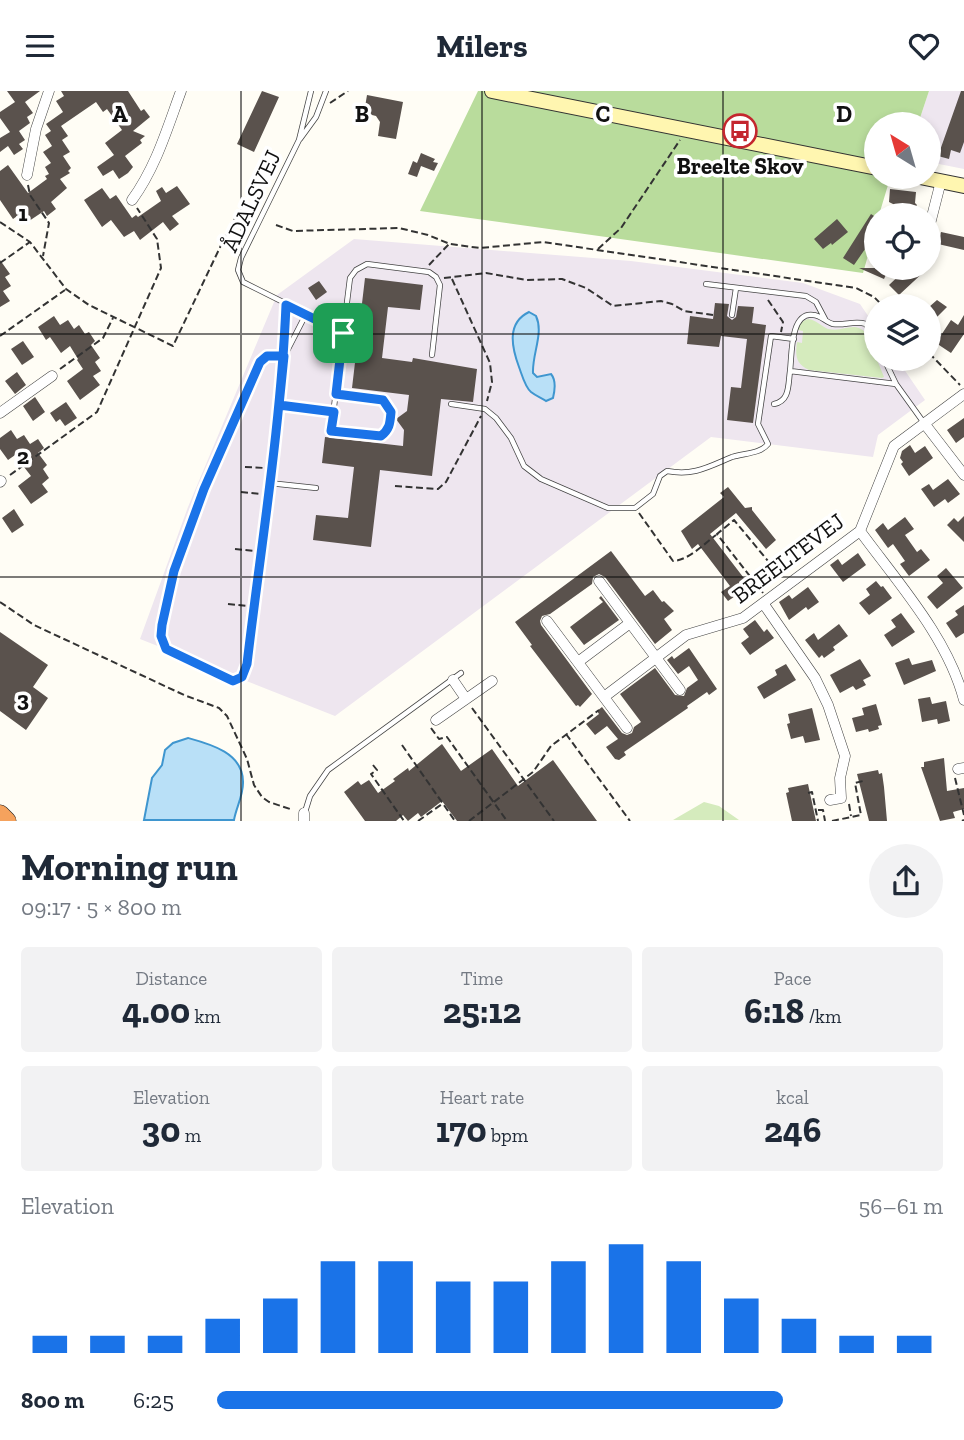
<!DOCTYPE html>
<html lang="en">
<head>
<meta charset="utf-8">
<style>
  body { margin:0; font-family:"Zilla Slab",serif; background:#f2f2f3; color:#1f2937; height:100vh; display:flex; flex-direction:column; font-size:26px; white-space:nowrap }
  * { box-sizing:border-box; margin:0 }
  p { font-size:23px; color:#747a83 }
  .icon { flex:none; width:38px; height:38px; fill:none; stroke:currentColor; stroke-width:2; stroke-linecap:round; stroke-linejoin:round }
  .map { position:relative; height:730px; overflow:hidden }
  .panel { display:flex; flex-direction:column; background:#fff; flex:1 }
  .panel>* { flex:none }
  .needle { width:46px; rotate:323deg }
  .fabs { position:absolute; left:864px; top:21px; display:grid; gap:14px }
  .fabs a { display:grid; place-items:center; width:77px; height:77px; border-radius:50%; background:#fff; box-shadow:0 4px 10px #0003; font-size:35px }
  .pin { position:absolute; display:grid; place-items:center; width:60px; height:60px; color:#fff; margin:-30px; border-radius:14px; box-shadow:0 4px 10px #0006 }
  .round { display:grid; place-items:center; flex:none; width:74px; height:74px; border-radius:37px; background:#f2f2f3 }
  .overview { display:flex; align-items:center; justify-content:space-between; height:119px; padding:0 21px }
  h1 { font-size:38px; font-weight:700; line-height:52px }
  .metrics { display:grid; grid-template-columns:repeat(3,1fr); gap:10px; height:119px; padding:7px 21px }
  .metrics div { display:grid; align-content:center; border-radius:7px; background:#f2f2f3; text-align:center }
  .metrics b { font-size:35px; font-weight:700 }
  .metrics small { font-size:19px; font-weight:400 }
  .metrics p { font-size:19px }
  .chart { height:196px; padding:14px 21px }
  .chart p { display:flex; justify-content:space-between }
  .chart svg { width:100%; height:126px; margin-top:7px; stroke:#1a73e8; stroke-width:6 }
  ul { padding:0 21px; list-style:none; font-size:23px }
  li { display:grid; grid-template-columns:112px 84px 1fr; align-items:center; height:52px }
  li i { height:18px; border-radius:9px; background:#1a73e8 }
  header { display:flex; justify-content:space-between; align-items:center; height:91px; padding:0 21px; background:#fff; font-size:32px; font-weight:700 }
  .map>svg:first-child { display:block }
</style>
</head>
<body>
<header><svg class="icon" aria-label="menu" viewBox="0 0 24 24"><path d="M4 6h16M4 12h16M4 18h16"/></svg>Milers<svg class="icon" aria-label="heart" viewBox="0 0 24 24"><path d="M12 20l-8-8c-3-5 5-10 8-4 3-6 11-1 8 4z"/></svg></header>
<div class="map">
<svg width="964" height="730" viewBox="0 0 964 730">
  <rect width="100%" height="100%" fill="#fffdf5"/>
  <path fill="#eee6ef" d="M929,0H964V78L929,71V33H918Z
    M354,148L631,170L803,192L860,213L877,238V268H897L925,309L878,344L873,366L711,346L335,625L140,548L188,416L277,204Z"/>
  <path fill="#d5ebbd" d="M808,228C816,229 821,235 828,238C844,242 853,229 866,242L884,286L882,287L809,279C796,273 795,265 797,251L802,252L803,240L798,239L801,231Z
    M704,711L719,715L739,729H673Z"/>
  <path fill="#b9dc9c" d="M478,0H929L918,33H877V86H894L888,94L879,124H877V133L863,182L420,120Z"/>
  <path fill="#b9e0f7" stroke="#3f96cf" stroke-width="2" d="M529,221L536,225C544,242 532,263 533,282L537,286L551,283C556,289 555,299 553,307L546,310C542,307 536,305 531,301C525,296 522,284 519,276C512,257 506,232 529,221Z
    M188,647C210,653 244,662 243,692C243,705 236,717 234,729H144L152,687L162,674L165,659L173,652Z"/>
  <path fill="#5a524d" d="M7,0H40L25,11L33,22L27,26L30,32L19,40L25,49L19,53L23,58L14,64L8,55L0,61V47L10,41L0,27V21L15,11Z
    M61,0H128L141,20L144,18L150,26L133,40L145,45L140,49L142,52L125,65L133,76L128,82L119,88L113,79L103,85L97,76L114,64L105,52L122,39L107,18L103,21L96,11L61,35L68,45L62,49L70,61L63,65L71,77L68,80L70,82L60,88L67,97L51,111L56,118L47,125L44,120L29,130L23,121L13,128L0,109V80L8,74L28,102L47,88L45,85L49,83L45,76L51,72L43,61L52,55L45,44L51,40L46,33L63,21L56,10L64,5Z
    M262,0L279,6L254,61L237,53Z
    M961,0H964V51L960,62L951,59L949,68L938,65Z
    M367,4L403,11L396,48L378,45L380,31L376,25L364,22Z
    M421,62L435,68L433,71L438,72L434,80L421,75L417,86L408,83L413,70L417,72Z
    M177,95L190,113L172,125L179,133L170,140L163,131L140,149L134,140L124,146L111,129L102,136L84,109L102,97L110,108L116,104L132,127L136,124L138,126L161,110L156,100L162,96L166,102Z
    M890,98L916,101L915,112L917,114L915,118L925,121V124H897L901,117L889,111Z
    M871,123L877,127L866,144L872,148L854,174L843,167Z
    M837,128L848,141L832,154L831,152L823,158L814,148Z
    M941,141L964,146V159L938,153Z
    M0,169L10,183L5,186L11,195L3,200L10,210L0,216Z
    M859,177H889L884,188Z
    M907,177H928L899,204L889,194Z
    M365,187L423,194L420,219L388,216L382,267L412,271L413,267L477,278L473,311L441,308L432,385L380,379L371,456L313,449L316,424L348,427L354,376L322,372L325,346L403,355L404,339L396,328L407,320L409,304L352,297Z
    M319,190L327,201L316,209L308,197Z
    M937,209L947,216L929,234V216Z
    M715,212L729,213L727,225L732,229L736,226L738,215L754,216L752,232L766,234L753,332L727,329L731,296L741,297L747,248L721,245L719,256L687,253L690,225L713,228Z
    M964,224V243L951,262L936,252L951,229L958,234Z
    M54,225L60,234L68,229L74,238L79,234L85,243L89,241L95,250L91,254L100,267L95,271L101,280L93,285L100,294L80,309L67,290L83,278L77,269L78,268L70,255L61,262L50,246L46,249L38,236Z
    M23,250L34,266L22,274L11,258Z
    M17,281L26,294L15,303L5,290Z
    M35,306L45,321L33,330L23,315Z
    M66,311L77,327L65,335L60,328L56,331L50,322Z
    M964,327V346L956,352L947,339Z
    M11,339L17,348L24,344L30,353L38,348L44,357L38,362L47,374L43,378L49,387L42,393L48,401L31,413L18,395L31,385L24,376L27,375L18,362L8,369L0,358V347Z
    M910,354L915,362L925,355L933,367L909,385L901,373L903,371L900,367L902,360Z
    M948,388L960,403L948,412L945,408L934,416L921,398L929,393L933,399Z
    M728,396L745,417L752,416V419L776,449L766,458L736,422L710,443L750,495L728,510L721,501L730,495L698,453L692,458L681,440L724,406L720,402Z
    M14,418L24,434L12,442L2,427Z
    M964,425V451L947,434L954,427L958,431Z
    M905,426L914,438L905,444L917,461L921,458L930,469L909,485L900,473L905,470L893,453L888,457L875,439L883,432L888,439Z
    M611,460L645,505L653,499L662,511L664,510L674,520L664,528L672,539L655,553L605,486L599,483L593,486L592,493L550,523L542,525L540,530L541,534L592,603L580,616L578,614L576,615L530,555L532,554L515,531Z
    M858,462L866,474L843,491L830,474L838,468L842,474Z
    M946,477L963,497L937,518L927,506L943,492L937,485Z
    M876,490L881,496L883,495L892,507L869,524L859,512L870,504L866,498Z
    M808,496L819,511L808,519L806,516L789,529L779,511L789,504L792,508Z
    M601,505L619,529L584,554L570,536L603,511L599,507Z
    M964,514V542L956,547L946,532L958,524L955,520Z
    M901,522L915,541L892,556L884,544L896,536L891,529Z
    M755,529L764,541L767,538L774,547L750,564L741,552L749,546L743,538Z
    M839,533L848,545L833,556L835,559L824,567L822,564L819,567L805,549L814,542L818,549Z
    M0,541L48,574L33,596L48,607L26,639L0,620Z
    M689,557L717,598L709,604L707,601L687,615L688,617L624,661L626,664L619,669L615,668L606,656L618,648L607,635L595,644L586,633L599,623L597,620L602,616L622,642L627,644L632,642L634,636L641,631L620,603L655,577L675,604L684,605L687,597L698,589L689,575L678,583L667,569L672,565L674,568Z
    M909,567L912,574L932,569L936,580L904,594L895,572Z
    M860,568L871,585L863,589L866,594L856,599L853,595L840,602L830,584Z
    M786,573L796,589L764,608L757,596L777,584L775,579Z
    M930,606L932,613L946,610L950,630L938,633L937,628L922,631L918,608Z
    M876,613L882,634L878,635L879,638L869,641L868,638L856,641L852,627L864,624L862,617Z
    M812,617L820,649L805,652L803,645L791,648L787,633L790,632L788,623Z
    M442,653L461,680L492,658L518,695L553,669L597,730H457L442,710L421,726L418,722L408,730L403,724L396,730H365L344,701L358,690L361,694L369,689L378,702L395,690L393,688L408,677L409,680Z
    M944,667L947,700L964,697V718L953,721L955,727L940,730L921,676H924V671Z
    M878,679L879,683L882,682L884,696L887,730H869L857,683Z
    M808,693L816,730H792L786,702L789,701L788,697Z"/>
  <g fill="none" stroke-linecap="round" stroke-linejoin="round">
    <defs>
      <path id="lane" d="M311,0L299,49L241,167L238,179L243,191L343,241
        M300,48L316,26L326,0
        M706,193L806,205L816,211L825,228
        M732,224L736,197
        M877,253L866,233C854,229 845,235 833,233C826,231 820,224 813,224C790,221 792,264 790,280L896,293
        M286,262L306,223
        M284,265H267L260,271L183,451C174,480 154,529 166,558L233,590L242,586L247,573C261,454 281,334 286,213
        M884,268L896,293L924,332
        M336,303L383,309L391,321C390,332 390,338 381,345L331,340L350,187L356,179L367,173L429,181L436,186L440,194L432,264
        M451,313L485,318L496,327L511,347L524,375L541,388L608,417H635L653,403L660,385L667,380C694,385 708,376 732,366C744,362 760,363 768,353L758,333L771,245L794,248
        M774,313C790,310 788,294 790,280
        M269,392L316,397
        M305,721L310,705L328,679L461,582"/>
      <path id="street" d="M27,84L36,38L49,0
        M132,109C156,76 167,38 181,0
        M929,137L941,90
        M0,322L52,285
        M924,332L964,384
        M0,391L1,390
        M860,440C898,492 948,547 964,609
        M599,490L680,599
        M763,512L815,587L828,614L845,665L840,687L841,707L830,709
        M547,530L627,637
        M578,571L630,532
        M453,589L466,608
        M604,606L686,544L743,527L860,440L894,355L964,303
        M436,629L492,590
        M958,678L964,677
        M304,722V730"/>
      <path id="secondary" d="M492,0L877,77
        M920,86L964,95"/>
      <path id="highway" d="M0,723L7,730"/>
    </defs>
    <use href="#lane" stroke="#444" stroke-width="6"/>
    <use href="#street" stroke="#444" stroke-width="11"/>
    <use href="#secondary" stroke="#333" stroke-width="16"/>
    <use href="#highway" stroke="#222" stroke-width="19"/>
    <path stroke="#333" stroke-width="2" stroke-dasharray="7 3.5" stroke-linecap="butt" d="M330,12L348,0
      M28,94L30,104L49,132L43,165
      M0,131L30,151L66,198L89,214L173,255L233,129L241,124L249,126
      M276,134L293,140L399,137L428,144L450,153L480,157L543,151L856,197L874,206L883,215
      M598,158L621,137L680,49
      M0,172L30,151
      M429,174L449,153
      M444,187L486,182L527,189L562,188L586,197L613,215L661,210L672,213L684,220L713,224
      M452,188L490,272L492,291L487,310
      M768,209L783,231L781,241
      M0,245L65,199
      M929,262L960,294
      M60,278L103,247L113,227
      M287,315L326,320
      M245,376L265,377
      M10,384L97,321L161,177L157,148L137,117
      M395,395L438,398L446,391L481,325
      M241,401L261,403
      M639,422L673,470C689,469 704,453 716,444
      M235,458L255,460
      M763,502L717,443L734,429L773,476
      M0,511L34,534L184,604L219,617L227,625L247,668L254,694L262,706L269,711L293,719
      M228,513L247,515
      M472,617L554,730
      M431,637L439,648L447,646L507,730
      M566,643L630,730
      M402,654L455,730
      M373,674L377,679L371,683L404,730
      M955,687L964,724
      M808,702L812,701L818,730
      M849,713L851,725
      M818,719H823L825,730
      M418,730L442,713
      M469,730L533,681L551,655L599,619
      M832,730L861,724L855,692L863,690
      M962,730L964,729"/>
    <use href="#lane" stroke="#fff" stroke-width="4.5"/>
    <use href="#street" stroke="#fff" stroke-width="10"/>
    <use href="#secondary" stroke="#fff6b0" stroke-width="14"/>
    <use href="#highway" stroke="#f5a25d" stroke-width="18"/>
  </g>
  <g fill="none" stroke-linecap="round" stroke-linejoin="round">
    <defs>
      <path id="route" d="M343,242L286,214C281,334 261,454 247,573L242,586L233,590L166,558L161,545L162,534L174,480L204,398L260,271L267,265H284L279,314L334,321L331,340L381,345C390,338 390,332 391,321L383,309L336,303L343,242"/>
    </defs>
    <use href="#route" stroke="#fff" stroke-width="14"/>
    <use href="#route" stroke="#1a73e8" stroke-width="9"/>
  </g>
  <path fill="none" stroke="#111" stroke-width="2" stroke-opacity="0.55" d="M241,0V730M482,0V730M723,0V730M0,243H877M929,243H964M0,486H964"/>
  <defs>
    <symbol id="bus-ring" viewBox="-11 -11 22 22"><circle r="9.5" fill="#fff" stroke="#c4262e" stroke-width="1.5"/><path d="M-5-6H5V4H4V6H2V4H-2V6H-4V4H-5ZM-3.5-4V0h7V-4ZM-3.5 1.2v1.5H-2V1.2ZM2 1.2v1.5H3.5V1.2Z" fill="#c4262e"/></symbol>
  </defs>
  <g fill-rule="evenodd">
    <use href="#bus-ring" x="721" y="21" width="38" height="38"/>
  </g>
  <g text-anchor="middle" stroke-width="7" stroke-linejoin="round" paint-order="stroke">
    <g font-size="23" font-weight="bold" fill="#111" stroke="#fff">
      <text x="740" y="83">Breelte Skov</text>
    </g>
    <g font-size="23" fill="#111" stroke="#fff">
      <text transform="translate(251 110) rotate(-65)" y="8">ÅDALSVEJ</text>
      <text transform="translate(788 467) rotate(-37)" y="8">BREELTEVEJ</text>
    </g>
  </g>
  <g font-size="23" text-anchor="middle" font-weight="bold" fill="#111" stroke="#fff" stroke-width="7" stroke-linejoin="round" paint-order="stroke">
    <text x="120" y="31">A</text>
    <text x="362" y="31">B</text>
    <text x="603" y="31">C</text>
    <text x="844" y="31">D</text>
    <text x="23" y="130">1</text>
    <text x="23" y="373">2</text>
    <text x="23" y="616">3</text>
  </g>
</svg>
<div class="fabs">
<a><svg class="needle" viewBox="-14 -14 28 28"><path d="M0-13l5 13h-10z" fill="#e53935"/><path d="M0 13l5-13h-10z" fill="#747a83"/></svg></a>
<a><svg class="icon" aria-label="locate" viewBox="0 0 24 24"><circle cx="12" cy="12" r="6"/><path d="M12 2v4M12 18v4M2 12h4M18 12h4"/></svg></a>
<a><svg class="icon" aria-label="layers" viewBox="0 0 24 24"><path d="M12 4l9 5-9 5-9-5zM3 14l9 5 9-5"/></svg></a>
</div>
<div class="pin" style="left:343px;top:242px;background:#1e9e55"><svg class="icon" aria-label="arrive" viewBox="0 0 24 24"><path d="M6 21V4h12l-3 4 3 4H6"/></svg></div>
</div>
<section class="panel">
<div class="overview"><div><h1>Morning run</h1><p>09:17 · 5 × 800 m</p></div><a class="round"><svg class="icon" aria-label="share" viewBox="0 0 24 24"><path d="M12 15V3M7 8l5-5 5 5M5 13v7h14v-7"/></svg></a></div>
<div class="metrics">
<div><p>Distance</p><b>4.00<small> km</small></b></div>
<div><p>Time</p><b>25:12</b></div>
<div><p>Pace</p><b>6:18<small> /km</small></b></div>
</div>
<div class="metrics">
<div><p>Elevation</p><b>30<small> m</small></b></div>
<div><p>Heart rate</p><b>170<small> bpm</small></b></div>
<div><p>kcal</p><b>246</b></div>
</div>
<div class="chart"><p><span>Elevation</span>56–61 m</p>
<svg viewBox="0 0 160 44" preserveAspectRatio="none"><path d="M5 44V38M15 44V38M25 44V38M35 44V32M45 44V25M55 44V12M65 44V12M75 44V19M85 44V19M95 44V12M105 44V6M115 44V12M125 44V25M135 44V32M145 44V38M155 44V38"/></svg>
</div>
<ul>
<li><b>800 m</b>6:25<i style="width:78%"></i></li>
</ul>
</section>
</body>
</html>
